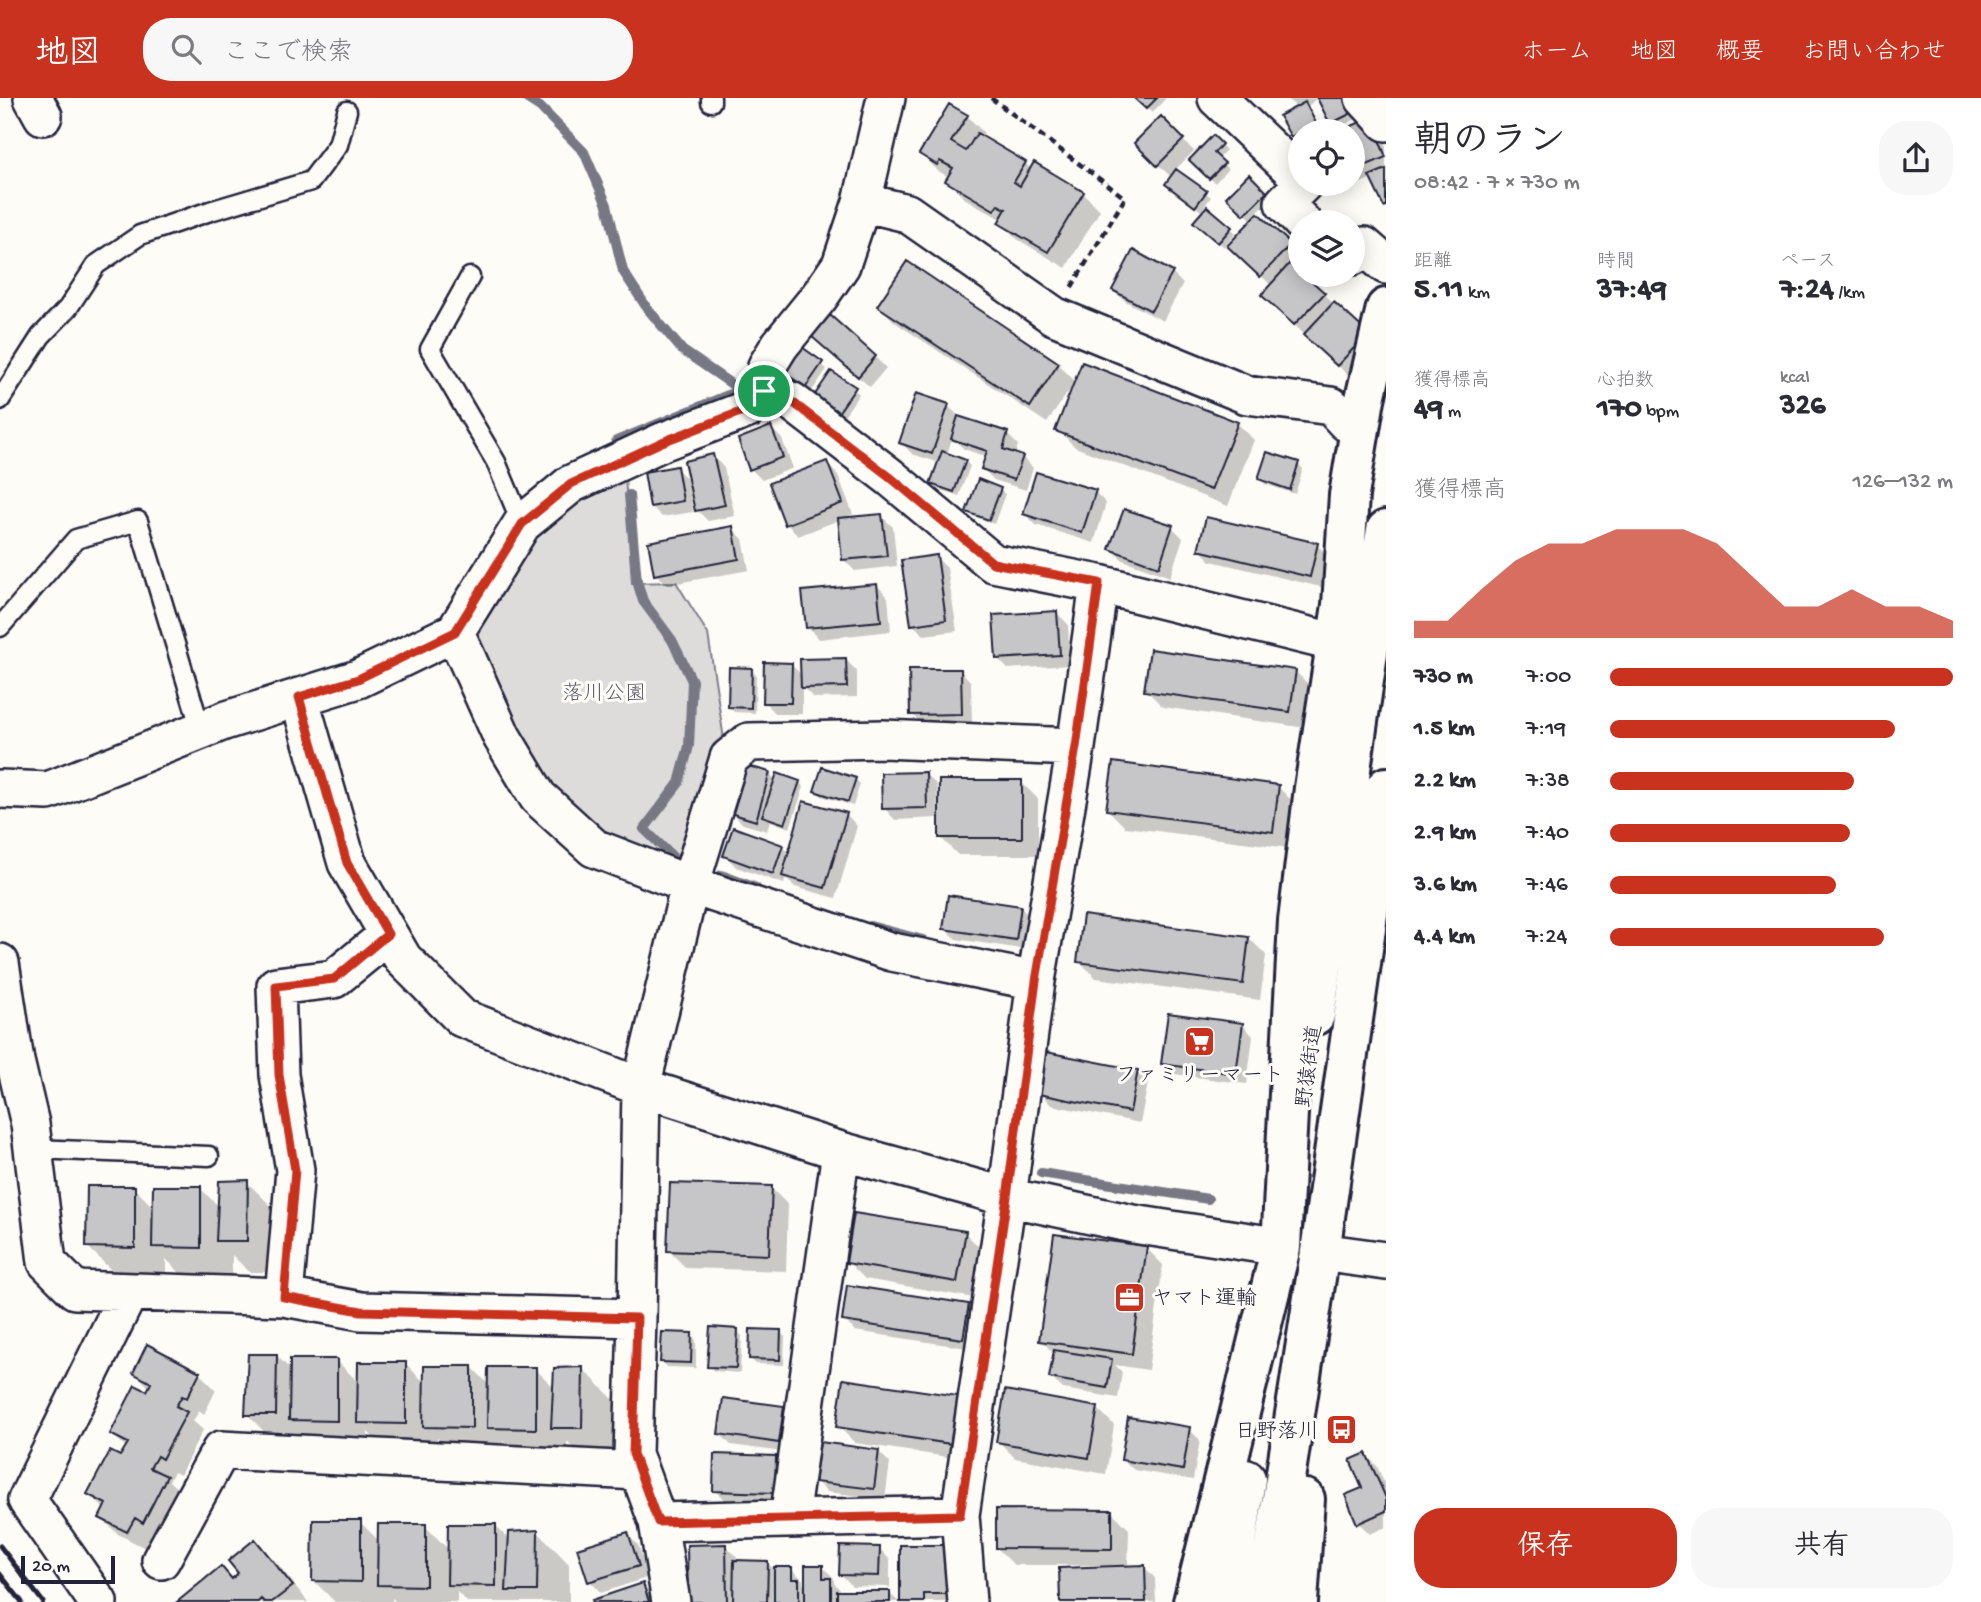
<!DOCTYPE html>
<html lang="ja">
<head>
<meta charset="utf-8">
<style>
  body { margin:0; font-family:"Gochi Hand","Klee One",sans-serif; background:#f7f7f7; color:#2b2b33; height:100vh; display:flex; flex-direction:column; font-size:26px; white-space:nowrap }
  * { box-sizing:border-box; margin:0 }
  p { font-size:23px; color:#7c7c81 }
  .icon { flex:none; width:38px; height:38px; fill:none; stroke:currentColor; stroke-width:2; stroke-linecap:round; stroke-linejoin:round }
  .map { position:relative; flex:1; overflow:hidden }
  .drawer { display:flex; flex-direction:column; background:#fff; width:595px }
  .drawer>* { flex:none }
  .controls { position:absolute; left:1288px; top:21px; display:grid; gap:14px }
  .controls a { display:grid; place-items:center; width:77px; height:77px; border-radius:50%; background:#fff; box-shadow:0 4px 18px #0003; font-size:35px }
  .scale { position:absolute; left:21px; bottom:18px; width:94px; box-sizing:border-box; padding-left:7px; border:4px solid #22223b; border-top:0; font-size:19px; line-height:24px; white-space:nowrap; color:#22223b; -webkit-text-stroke:5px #fdfcf7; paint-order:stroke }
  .pin { position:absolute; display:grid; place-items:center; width:60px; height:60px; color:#fff; margin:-30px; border:4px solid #fff; border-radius:50%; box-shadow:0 2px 7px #0007 }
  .round { display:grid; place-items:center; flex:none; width:74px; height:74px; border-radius:28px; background:#f7f7f7 }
  .head { display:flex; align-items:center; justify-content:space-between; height:119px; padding:0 28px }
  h1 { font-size:38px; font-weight:700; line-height:52px }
  .stats { display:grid; grid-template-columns:repeat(3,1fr); gap:10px; height:119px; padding:7px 28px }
  .stats div { display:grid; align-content:center }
  .stats b { font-size:30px; font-weight:700 }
  .stats small { font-size:19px; font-weight:400 }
  .stats p { font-size:19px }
  .chart { height:196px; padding:14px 28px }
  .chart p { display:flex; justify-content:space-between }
  .chart svg { width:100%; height:126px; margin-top:7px; fill:#c8321e; opacity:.7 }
  .primary-button { display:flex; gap:14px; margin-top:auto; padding:14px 28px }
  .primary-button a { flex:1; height:80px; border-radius:28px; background:#c8321e; color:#fff; font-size:28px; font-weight:700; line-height:80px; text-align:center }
  .primary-button a+a { background:#f7f7f7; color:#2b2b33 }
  ul { padding:0 28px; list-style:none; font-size:23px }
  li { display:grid; grid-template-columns:112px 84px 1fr; align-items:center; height:52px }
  li i { height:18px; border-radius:9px; background:#c8321e }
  header { display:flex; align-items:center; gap:42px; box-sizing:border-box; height:98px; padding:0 35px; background:#c8321e; color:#fff }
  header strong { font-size:33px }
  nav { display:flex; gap:38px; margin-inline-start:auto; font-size:24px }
  .search { width:490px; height:63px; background:#f7f7f7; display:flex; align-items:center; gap:18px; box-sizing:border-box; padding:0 24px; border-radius:28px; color:#7c7c81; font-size:26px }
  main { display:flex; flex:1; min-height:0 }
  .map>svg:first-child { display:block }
</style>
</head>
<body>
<header>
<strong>地図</strong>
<div class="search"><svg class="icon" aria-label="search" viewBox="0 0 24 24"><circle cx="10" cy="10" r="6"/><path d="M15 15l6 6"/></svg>ここで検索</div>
<nav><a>ホーム</a><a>地図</a><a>概要</a><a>お問い合わせ</a></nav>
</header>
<main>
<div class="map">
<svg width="1386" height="1504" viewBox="0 0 1386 1504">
  <rect width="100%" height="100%" fill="#fdfcf7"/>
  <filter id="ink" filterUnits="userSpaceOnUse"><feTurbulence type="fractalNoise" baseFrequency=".0143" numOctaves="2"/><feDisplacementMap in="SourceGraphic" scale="14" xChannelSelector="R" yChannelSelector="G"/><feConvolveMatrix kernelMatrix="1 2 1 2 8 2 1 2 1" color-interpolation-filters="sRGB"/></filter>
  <g filter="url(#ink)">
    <path fill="#dddcdb" stroke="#807f8b" stroke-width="2" d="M624,362L632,485L676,484L708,536L725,648L690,787L538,699L455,534L522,426Z"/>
    <path fill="#0003" d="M1136,0H1166L1152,15Z
      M1287,0H1317L1307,9L1320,30L1315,33H1300V41L1298,43L1292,37L1297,10Z
      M1319,0H1346L1356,21L1336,31L1331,25Z
      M967,18L984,35L981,39L1025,65L1031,71L1083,95L1100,112L1066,170L1017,141L1000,124L1002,122L964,100L947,83L949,79L938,73L922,56Z
      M1161,21L1194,53L1175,72L1211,99L1201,113L1172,91L1171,79L1136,45Z
      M1370,22L1381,33L1386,45V108L1372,80L1361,85L1353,78V33H1345Z
      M1213,39L1226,52L1218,61L1228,71L1215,85L1192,62Z
      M1249,78L1271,100L1256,115L1300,157L1292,167L1300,175V177H1303L1377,247L1349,278L1274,208L1272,188L1241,159L1253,123L1228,99Z
      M1208,110L1236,135L1224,149L1201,129Z
      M1172,175L1183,186L1163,223L1125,203L1114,192Z
      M879,208L1058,266L1076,284L1237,325L1254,342L1228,408L1075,349L1058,332L1075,284L1047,325L896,225Z
      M824,249L875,259L886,270L870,289Z
      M799,250L827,271L812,293L789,277Z
      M854,291L859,296L844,318L821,303Z
      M948,308L960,319L1007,336L1018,347L1015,357L1022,359L1033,370L1026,392L994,382L983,371L987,359L964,351L952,340L947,357L965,363L970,368L959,398L938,391L932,385L940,365L912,356L901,344Z
      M771,330L782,341L793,370L762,382L751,371Z
      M713,358L724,370L735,418L708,423L697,412L692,389L689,390L693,414L662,419L651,408L676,370L691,385Z
      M826,365L838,377L853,416L843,420L881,418L893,429L897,468L855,473L844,462L839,422L798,438L787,426L772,386Z
      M1298,366L1303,371L1295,396L1265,386L1260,381Z
      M1000,391L1005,396L994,426L973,418L968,413Z
      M1095,394L1106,405L1094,445L1036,427L1025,416Z
      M1172,429L1183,440L1170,479L1123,462L1111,451Z
      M732,430L743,441L749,472L667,487L656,476Z
      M1317,447L1328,458L1321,489L1211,463L1200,452Z
      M936,459L947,470L957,533L924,537L912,526Z
      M877,487L888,499L891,533L819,541L808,529Z
      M1057,515L1068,526L1070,567L1008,571L997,560Z
      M845,561L857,573V599L814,600L802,589V616H776L765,604L791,566L802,578Z
      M751,572L756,577L755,615L734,614L729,609Z
      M960,572L971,584L972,626L923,627L912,616Z
      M1295,573L1312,590L1306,630L1163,609L1146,592Z
      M769,675L776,683L799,684L804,689L790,730L770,723L767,733L743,726L732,715Z
      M925,676L937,687L938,720L895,722L884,710Z
      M855,681L860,686L853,708L822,698L816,693Z
      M1021,684L1038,701V757H958L941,740Z
      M1278,689L1295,706L1289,750L1125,729L1108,712Z
      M846,716L857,728L836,800L795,789L786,780L784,786L736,769L725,757L782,749L790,756Z
      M1020,809L1032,821L1027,852L956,841L945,830Z
      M1249,840L1266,857L1260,902L1096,880L1079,863Z
      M1242,926L1253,938L1247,986L1174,976L1163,965Z
      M1137,973L1148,985L1140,1025L1051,1007L1040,995Z
      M247,1084L279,1116L278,1174H249L232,1157V1181L185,1180L166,1161V1181L119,1180L87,1148L134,1090L154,1110L200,1090L219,1109Z
      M771,1090L788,1107L786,1173L686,1170L669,1153Z
      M965,1135L982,1152L974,1200L865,1181L848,1164Z
      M1146,1150L1163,1167L1148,1272L1115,1267L1122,1274L1118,1300L1063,1291L1051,1280L1055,1257L1041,1242Z
      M968,1207L979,1219L974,1251L855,1233L844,1222Z
      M737,1233L742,1238L740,1275L714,1273L709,1268Z
      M780,1234L785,1239L784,1267L756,1266L751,1261Z
      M691,1236L696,1242V1270L667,1269L662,1263Z
      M276,1257L291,1272L337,1263L359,1285L406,1266L426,1286L472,1269L490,1288L535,1271L555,1290L583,1271L614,1302L613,1361H585L567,1343V1362L521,1361L503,1343V1361L457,1360L437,1340V1357L391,1356L368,1334V1354L278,1348L247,1316Z
      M135,1275H199L216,1292L204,1316L199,1313L193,1323L203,1332L180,1377L174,1374L169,1383L183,1396L160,1440L152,1436L145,1450L118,1436L101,1420L105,1412L90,1396L121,1361L127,1350L112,1336L148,1296L150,1290Z
      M957,1300L974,1317L967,1362L855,1345L838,1328Z
      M784,1310L795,1321L790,1355L731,1347L720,1336Z
      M1097,1310L1114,1327L1106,1376L1015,1360L998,1343Z
      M1189,1331L1200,1342L1193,1382L1134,1372L1122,1361Z
      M878,1353L890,1365L885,1401L827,1394L816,1383Z
      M1366,1357L1377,1368L1386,1389V1429L1370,1436L1359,1425L1364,1391Z
      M775,1360L786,1371L785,1405L726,1403L714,1392Z
      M1112,1414L1129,1431L1128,1469H1144L1155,1480L1156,1504H1062L1101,1470V1467H1014L997,1450Z
      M360,1424L379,1443L425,1428L450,1453L496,1428L510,1443L538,1434L569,1466V1504H467L457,1494V1504H396L392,1500V1504H335L314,1483Z
      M627,1436L638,1447L649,1479L601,1495L590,1483L579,1451Z
      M255,1443L277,1465L308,1504H180L233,1482L241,1476Z
      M726,1448L737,1459V1464L767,1465L776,1473L791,1470L803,1482V1486L807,1491L823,1469L834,1480V1485L841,1493V1495H889L899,1504H689Z
      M946,1448L957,1504H901Z
      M879,1450L890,1462V1489L852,1488L841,1476Z
      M643,1487L654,1499L656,1504H595Z"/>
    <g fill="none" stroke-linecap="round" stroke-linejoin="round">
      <path stroke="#787885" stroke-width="10" d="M526,0L540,9L584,54L607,107L623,173L647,210L682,252L740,292L616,343
        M629,397L637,483L643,503L672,542L692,583L689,648L679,685L644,731L672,758
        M721,777L756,790
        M870,828L923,842
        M1041,1075L1208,1101"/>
    </g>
    <path fill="#c6c6c8" stroke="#22223b" stroke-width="2" d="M1134,0H1157L1146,11Z
      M1317,0H1344L1352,15L1330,26Z
      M1305,4L1316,25L1291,39L1279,18Z
      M949,6L968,17L951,44L966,53L977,35L1026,64L1014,84L1020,88L1034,64L1084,94L1048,154L998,125L1006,111L998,107L994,112L945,83L953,70L940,63L937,67L919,56Z
      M1161,18L1184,41L1157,68L1134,45Z
      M1370,20L1386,59L1353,73V33H1340Z
      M1213,37L1222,46L1214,55L1225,65L1209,81L1189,62Z
      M1176,71L1207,93L1195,109L1165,86Z
      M1386,71V108L1384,109L1369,78Z
      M1249,76L1267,94L1244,117L1226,99Z
      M1207,108L1232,129L1218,145L1193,124Z
      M1258,115L1291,146L1260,179L1227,148Z
      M1133,152L1173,174L1151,213L1112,192Z
      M907,163L1059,265L1030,309L877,208Z
      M1291,164L1300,172V177H1305L1325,195L1294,227L1261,197Z
      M1334,204L1368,235L1337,268L1303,237Z
      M830,217L876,258L858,279L811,238Z
      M799,247L823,264L806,289L781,273Z
      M1082,264L1238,324L1211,392L1055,333Z
      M831,273L856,289L838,315L814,298Z
      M916,295L949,306L932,356L899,345Z
      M958,318L1008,334L1003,351L1023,358L1014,382L981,371L987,353L951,341Z
      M771,328L783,359L749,372L738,341Z
      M942,353L966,362L954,394L930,386Z
      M1267,354L1299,364L1290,392L1258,381Z
      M713,356L725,407L695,413L684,363Z
      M827,363L843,405L785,427L769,385Z
      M677,368L683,403L650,409L644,374Z
      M1036,374L1096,392L1082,435L1023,416Z
      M978,381L1001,390L989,422L966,414Z
      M1124,411L1173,427L1159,469L1109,451Z
      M882,416L887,458L842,462L838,420Z
      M1206,419L1318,445L1310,479L1198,452Z
      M733,428L739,461L654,477L648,444Z
      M937,457L946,522L911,527L901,462Z
      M877,486L881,523L806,530L802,493Z
      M1057,513L1060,557L996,561L993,517Z
      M1150,551L1296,572L1290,614L1144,593Z
      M846,560L847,589L801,590L800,561Z
      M764,564L792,565L791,605H763Z
      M729,569L752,570L751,610L728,609Z
      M909,571H961L962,616L910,617Z
      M1113,664L1279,687L1273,734L1106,712Z
      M744,667L770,674L756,723L730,715Z
      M822,669L856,680L848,704L814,693Z
      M926,674L927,710L882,711L881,675Z
      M777,675L800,683L785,726L762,718Z
      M939,682H1022V740H939Z
      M803,703L847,715L825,790L782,778Z
      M733,729L783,747L773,776L723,758Z
      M948,797L1021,808L1016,842L943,831Z
      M1083,817L1249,839L1243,886L1077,864Z
      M1168,915L1243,925L1236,976L1161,966Z
      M1046,954L1138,972L1130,1014L1038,996Z
      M248,1082L247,1143H216L219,1083Z
      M670,1085L772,1088L769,1157L667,1153Z
      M87,1088H135V1150L86,1149Z
      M153,1088H201V1150L152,1149Z
      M854,1115L966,1133L957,1184L846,1165Z
      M1054,1136L1147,1148L1132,1256L1039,1243Z
      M847,1187L969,1206L963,1241L842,1223Z
      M710,1229L738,1231L736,1270L707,1269Z
      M750,1231L781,1232L780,1262L749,1261Z
      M662,1234L692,1235L691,1265L660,1264Z
      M147,1246L200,1274L187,1300L182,1298L176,1308L187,1314L162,1361L157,1358L150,1370L167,1378L143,1425L135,1420L127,1434L99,1420L106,1406L87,1396L110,1353L120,1358L128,1345L110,1336L135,1287L147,1293L151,1285L133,1275Z
      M1054,1252L1112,1261L1107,1290L1049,1280Z
      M248,1256H277L276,1317H245Z
      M290,1261H337V1323L289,1322Z
      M358,1264H406V1326L357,1325Z
      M424,1268H472V1330L423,1329Z
      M488,1269H536V1331L487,1330Z
      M583,1269L582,1330H551L554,1270Z
      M843,1281L958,1298L951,1346L836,1329Z
      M1005,1292L1098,1309L1089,1360L996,1344Z
      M723,1300L784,1308L779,1345L718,1336Z
      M1128,1319L1190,1329L1183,1372L1121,1362Z
      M820,1344L879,1352L874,1391L814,1384Z
      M1366,1355L1386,1400V1413L1357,1426L1345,1397L1362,1390L1350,1362Z
      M714,1356L776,1358L775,1395L713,1393Z
      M996,1411L1112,1412V1451L996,1450Z
      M313,1422H361V1484L312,1483Z
      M378,1426H426V1488L377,1487Z
      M448,1426H496V1488L447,1487Z
      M538,1432L537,1493H506L509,1434Z
      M628,1434L639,1468L588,1484L577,1450Z
      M255,1441L293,1488L272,1504H264L261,1501L258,1504H177L221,1468L232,1481L238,1475L228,1463Z
      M726,1446L727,1504H688L687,1447Z
      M900,1447H946V1496H924V1504H900Z
      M840,1448L880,1449L879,1478L839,1477Z
      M734,1462L768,1463L767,1504H733Z
      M805,1467H823V1480H831V1504H805Z
      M1145,1467L1146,1504H1060L1059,1470Z
      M774,1469H792V1481H799V1504H774Z
      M643,1485L649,1504H593L592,1502Z
      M837,1493H890V1504H837Z"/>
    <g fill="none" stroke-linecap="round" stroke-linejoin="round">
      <defs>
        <path id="lane" d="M711,0V4
          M470,179L430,251L496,364L522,426
          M0,302L41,238L68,210L96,167L140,137L210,113L311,83L338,47L347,13
          M0,529L76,441L138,423L201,632
          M34,1051L209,1058"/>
        <path id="street" d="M33,0L43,18
          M1217,0L1300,79
          M1364,0L1386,24
          M862,104L907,115L1054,218L1247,297L1331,308L1346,324L1360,328
          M1302,124L1284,105L1303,86
          M1353,158L1364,148L1386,167
          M764,294L791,303L890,379L993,465L1099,486L1337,545
          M455,534L502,639L538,699L594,750L690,787L892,854L1036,883
          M299,599L347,765L403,861L462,920L641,989L841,1053L1007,1099L1133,1126L1281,1149
          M0,691L48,693L224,623L358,581L455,534L522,426L571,386L662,344L748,311L764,294L767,268L780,247L819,199L841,167L862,104L886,0
          M0,865L15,963L30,1026L47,1164L75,1192L284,1199L361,1213L637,1220
          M1320,1154L1386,1163
          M284,1199L295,1072L279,977L276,888L334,881L388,837
          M789,1421L841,1053
          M658,1424L960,1417
          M161,1462L221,1352L638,1373
          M98,1504L27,1402L129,1194
          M671,1504L658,1424L633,1356L637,1220L641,989L690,787L729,660L749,644L883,641L1076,649
          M967,1504L960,1417L1007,1099L1036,883L1076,649L1099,486"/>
        <path id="primary" d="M1315,917L1386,432
          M1193,1504L1281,1149L1298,823L1314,690L1342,507L1349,397L1365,301L1386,210
          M1228,1504L1246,1381
          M1266,1504L1320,1154L1386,689
          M1298,1504L1305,1401"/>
      </defs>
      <use href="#lane" stroke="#22223b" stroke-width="23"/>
      <use href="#street" stroke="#22223b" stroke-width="42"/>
      <use href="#primary" stroke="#22223b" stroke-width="44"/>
      <path stroke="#22223b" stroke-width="4.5" stroke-dasharray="7 5" stroke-linecap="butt" d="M991,0L1125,100L1071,190"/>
      <use href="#lane" stroke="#fdfcf7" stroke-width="18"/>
      <use href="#street" stroke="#fdfcf7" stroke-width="37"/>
      <use href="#primary" stroke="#fdfcf7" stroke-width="38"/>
      <path stroke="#22223b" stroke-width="5" d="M0,1448L43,1504
        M0,1476L22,1504"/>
    </g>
  </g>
  <g fill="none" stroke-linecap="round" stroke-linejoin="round" filter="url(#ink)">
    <defs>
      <path id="route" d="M764,293L791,303L890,379L993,465L1099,485L1076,649L1036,883L1007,1099L960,1417L658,1424L633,1356L637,1220L361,1213L284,1199L295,1072L279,977L276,888L334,881L388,836L347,765L299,599L358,581L455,534L522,426L571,386L662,344L748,311Z"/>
    </defs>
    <use href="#route" stroke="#fff" stroke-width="14"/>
    <use href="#route" stroke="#c8321e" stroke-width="9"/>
  </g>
  <defs>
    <symbol id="supermarket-square" viewBox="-11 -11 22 22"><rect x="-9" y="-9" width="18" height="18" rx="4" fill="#c8321e" stroke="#fdfcf7"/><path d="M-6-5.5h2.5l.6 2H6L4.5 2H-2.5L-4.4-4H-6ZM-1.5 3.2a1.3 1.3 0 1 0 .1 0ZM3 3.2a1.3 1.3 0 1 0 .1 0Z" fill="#fff"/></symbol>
    <symbol id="office-square" viewBox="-11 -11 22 22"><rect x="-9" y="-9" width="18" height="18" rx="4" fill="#c8321e" stroke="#fdfcf7"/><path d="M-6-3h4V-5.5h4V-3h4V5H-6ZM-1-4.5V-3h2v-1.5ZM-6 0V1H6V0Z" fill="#fff"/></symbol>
    <symbol id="bus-square" viewBox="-11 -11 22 22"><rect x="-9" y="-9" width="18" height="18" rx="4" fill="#c8321e" stroke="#fdfcf7"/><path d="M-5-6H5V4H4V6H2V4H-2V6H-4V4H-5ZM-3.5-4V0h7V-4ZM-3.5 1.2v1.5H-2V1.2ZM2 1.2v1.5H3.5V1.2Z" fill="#fff"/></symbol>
  </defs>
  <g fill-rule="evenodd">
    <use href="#supermarket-square" x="1182" y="926" width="35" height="35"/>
    <use href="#office-square" x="1112" y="1182" width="35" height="35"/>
    <use href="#bus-square" x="1324" y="1314" width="35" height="35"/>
  </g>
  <g text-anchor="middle" stroke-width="6" stroke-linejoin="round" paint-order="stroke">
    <g font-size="21" fill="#5a5a6b" stroke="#fdfcf7">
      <text x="604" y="601">落川公園</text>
    </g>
    <g font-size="21" fill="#22223b" stroke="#fdfcf7">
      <text transform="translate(1308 968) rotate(-82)" y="7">野猿街道</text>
    </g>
    <g font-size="21" fill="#22223b" stroke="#fdfcf7">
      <text x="1200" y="983">ファミリーマート</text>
      <text x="1152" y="1206" text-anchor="start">ヤマト運輸</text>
      <text x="1319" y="1339" text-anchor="end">日野落川</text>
    </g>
  </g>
</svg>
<div class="controls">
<a><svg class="icon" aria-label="locate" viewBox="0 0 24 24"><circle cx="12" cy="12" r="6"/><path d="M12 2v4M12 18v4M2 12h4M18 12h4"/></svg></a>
<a><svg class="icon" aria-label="layers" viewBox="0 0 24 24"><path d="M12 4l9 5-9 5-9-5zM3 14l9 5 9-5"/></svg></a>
</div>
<div class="scale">20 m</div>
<div class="pin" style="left:764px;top:293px;background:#1e9e55"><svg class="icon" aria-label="arrive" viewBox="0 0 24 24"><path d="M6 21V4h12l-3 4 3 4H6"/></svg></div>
</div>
<section class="drawer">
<div class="head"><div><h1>朝のラン</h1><p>08:42 · 7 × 730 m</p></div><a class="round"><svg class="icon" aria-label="share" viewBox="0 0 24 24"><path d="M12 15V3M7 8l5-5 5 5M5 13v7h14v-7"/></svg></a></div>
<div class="stats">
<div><p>距離</p><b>5.11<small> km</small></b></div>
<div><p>時間</p><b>37:49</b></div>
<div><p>ペース</p><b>7:24<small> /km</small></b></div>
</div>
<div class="stats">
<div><p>獲得標高</p><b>49<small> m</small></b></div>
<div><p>心拍数</p><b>170<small> bpm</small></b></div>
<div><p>kcal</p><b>326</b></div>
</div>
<div class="chart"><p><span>獲得標高</span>126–132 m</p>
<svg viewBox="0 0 160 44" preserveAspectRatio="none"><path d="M0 44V38L10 38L20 27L30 17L40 11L50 11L60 6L70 6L80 6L90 11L100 22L110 33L120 33L130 27L140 33L150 33L160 38V44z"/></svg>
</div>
<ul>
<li><b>730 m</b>7:00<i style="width:100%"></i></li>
<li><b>1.5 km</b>7:19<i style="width:83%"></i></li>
<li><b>2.2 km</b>7:38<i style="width:71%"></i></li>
<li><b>2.9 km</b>7:40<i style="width:70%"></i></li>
<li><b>3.6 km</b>7:46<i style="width:66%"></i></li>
<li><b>4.4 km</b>7:24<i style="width:80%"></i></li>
</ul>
<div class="primary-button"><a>保存</a><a>共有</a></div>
</section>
</main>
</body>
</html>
